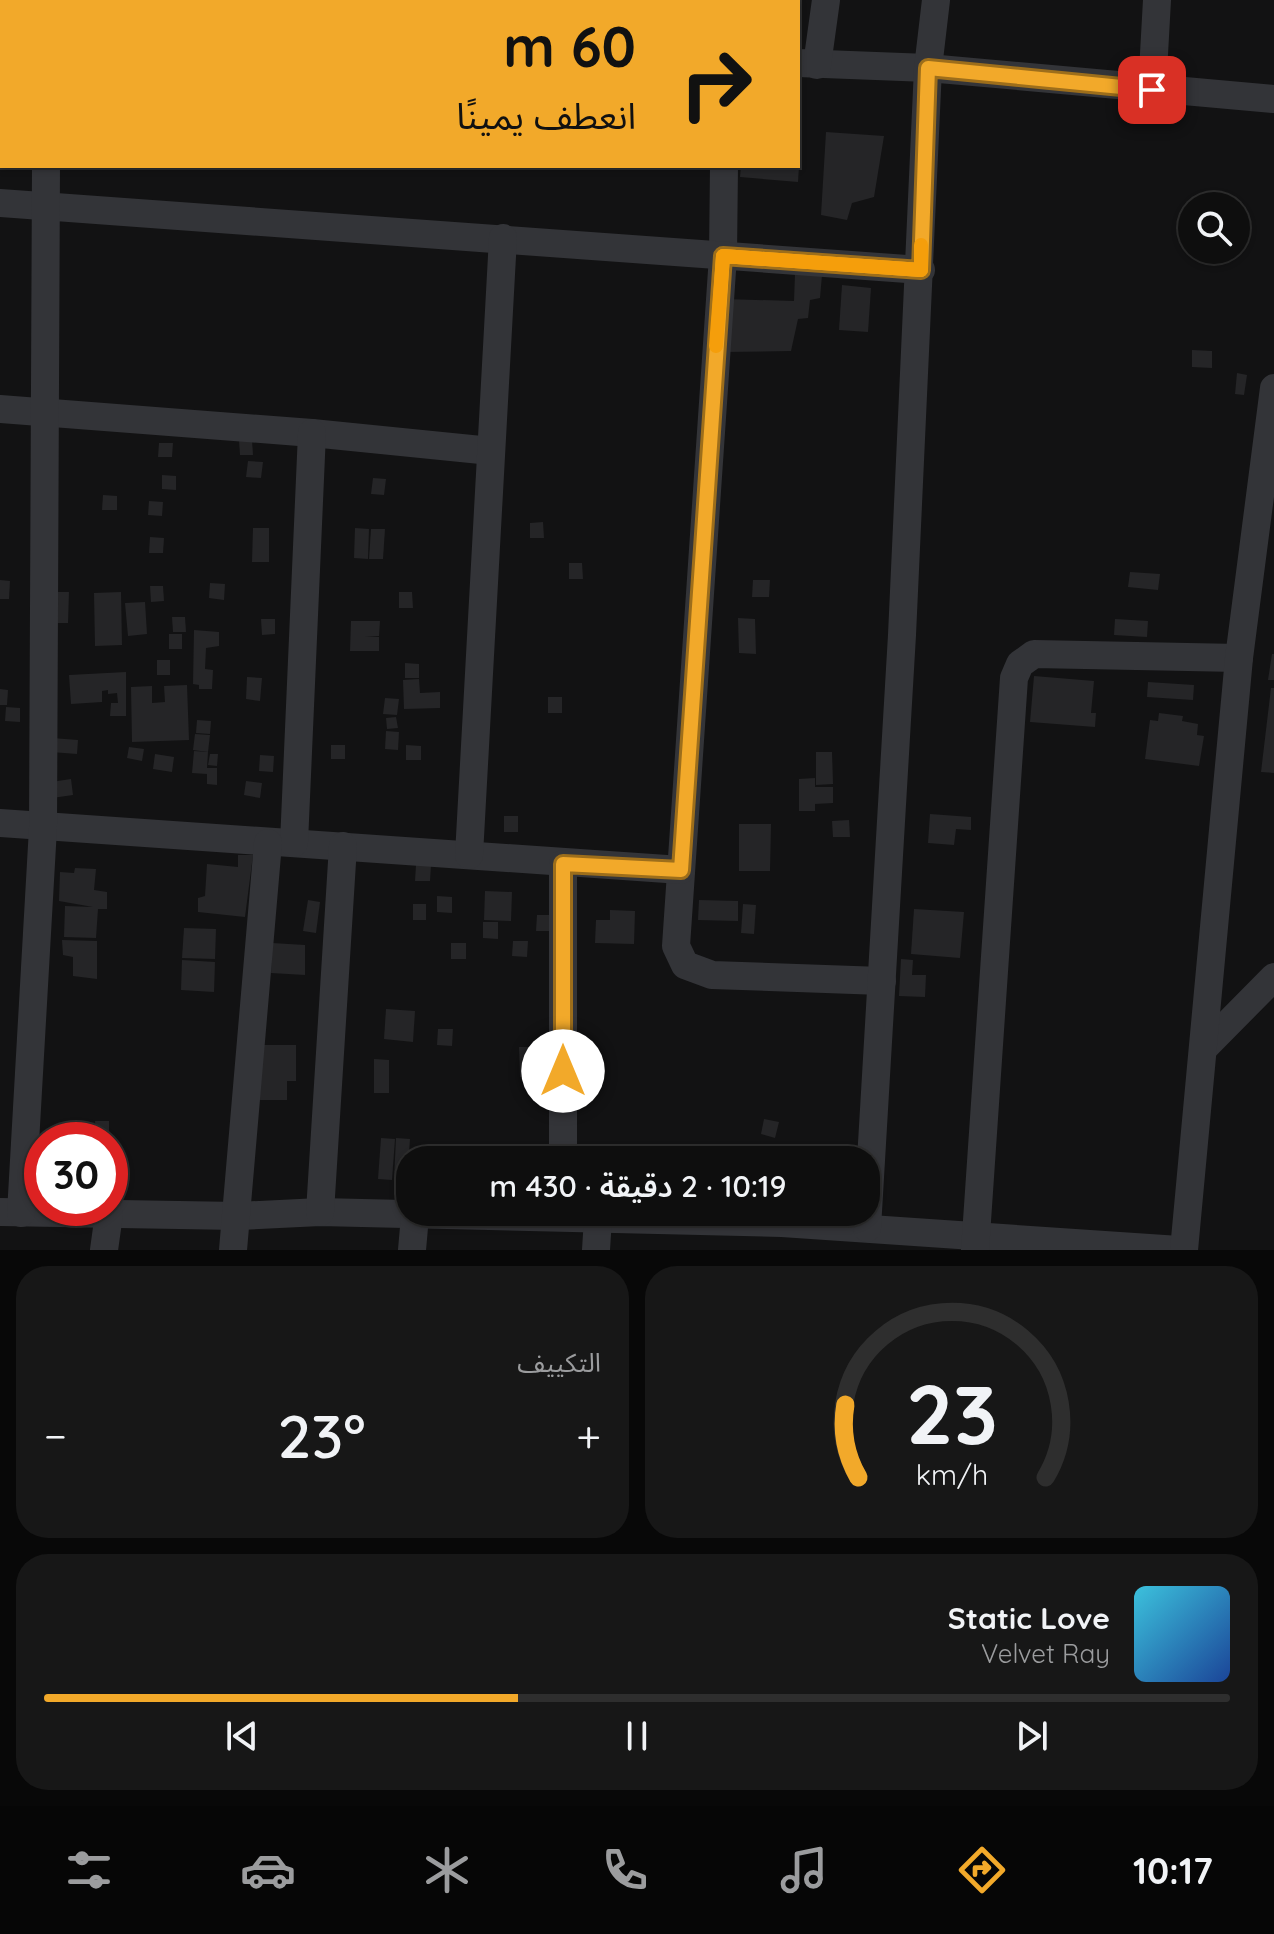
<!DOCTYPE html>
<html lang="ar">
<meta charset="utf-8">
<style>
body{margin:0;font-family:Quicksand,"Noto Sans Arabic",sans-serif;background:#171717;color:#f1f3f6;direction:rtl;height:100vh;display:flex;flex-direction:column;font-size:30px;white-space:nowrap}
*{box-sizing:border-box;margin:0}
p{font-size:26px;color:#9b9c9e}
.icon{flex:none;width:44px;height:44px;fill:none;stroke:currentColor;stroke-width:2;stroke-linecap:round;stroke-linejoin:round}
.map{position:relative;height:1250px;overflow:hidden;direction:ltr}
.drawer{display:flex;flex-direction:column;gap:16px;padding:16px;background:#080808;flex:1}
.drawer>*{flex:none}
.guide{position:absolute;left:0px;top:0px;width:800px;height:168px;box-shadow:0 2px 6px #0004,0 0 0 2px #2e2e2e;direction:rtl;background:#f2a92a;color:#111;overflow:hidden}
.fabs{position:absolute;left:1178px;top:192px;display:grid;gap:16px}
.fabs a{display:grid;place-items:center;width:72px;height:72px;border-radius:50%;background:#0e0e0e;box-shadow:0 2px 6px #0004,0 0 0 2px #2e2e2e;font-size:40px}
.speed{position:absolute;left:24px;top:1122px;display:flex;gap:16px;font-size:40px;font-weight:700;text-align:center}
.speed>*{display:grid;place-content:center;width:104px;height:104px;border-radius:50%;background:#0e0e0e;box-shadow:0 2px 6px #0004,0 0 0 2px #2e2e2e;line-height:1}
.speed .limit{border:12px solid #d22;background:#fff;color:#111}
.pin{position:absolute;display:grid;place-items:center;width:68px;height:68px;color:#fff;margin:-34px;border-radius:16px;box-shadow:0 4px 12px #0006}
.me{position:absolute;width:88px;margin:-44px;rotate:0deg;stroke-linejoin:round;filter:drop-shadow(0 0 6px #0008)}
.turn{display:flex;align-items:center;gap:28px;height:168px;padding:0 32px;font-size:36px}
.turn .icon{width:104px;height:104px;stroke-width:2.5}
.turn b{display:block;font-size:56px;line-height:68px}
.big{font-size:60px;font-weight:600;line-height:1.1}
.drawer .widget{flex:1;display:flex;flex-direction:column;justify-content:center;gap:12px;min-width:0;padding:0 28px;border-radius:32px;background:#171717}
.drawer .dial{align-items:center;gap:0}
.dial svg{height:208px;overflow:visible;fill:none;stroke:#2e2e2e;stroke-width:7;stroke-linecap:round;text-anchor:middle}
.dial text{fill:#f1f3f6;stroke:none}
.song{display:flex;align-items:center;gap:24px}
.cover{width:96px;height:96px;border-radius:12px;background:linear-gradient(135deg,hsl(190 70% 55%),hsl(220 70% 35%))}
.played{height:8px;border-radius:4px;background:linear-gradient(90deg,#f2a92a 40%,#2e2e2e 40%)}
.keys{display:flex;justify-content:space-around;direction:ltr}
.heat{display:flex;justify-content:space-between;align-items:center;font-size:44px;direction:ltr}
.drawer .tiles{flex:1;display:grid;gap:16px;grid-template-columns:1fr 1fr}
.widget:last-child{grid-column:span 2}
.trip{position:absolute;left:396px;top:1146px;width:484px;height:80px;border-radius:32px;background:#0e0e0e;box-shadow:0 2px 6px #0004,0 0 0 2px #2e2e2e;font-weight:600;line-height:80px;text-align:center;direction:rtl}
.tabs{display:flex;height:128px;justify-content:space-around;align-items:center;background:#060606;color:#9b9c9e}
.tabs .icon{width:56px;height:56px}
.tabs .active{color:#f2a92a}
.tabs b{font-size:36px;color:#f1f3f6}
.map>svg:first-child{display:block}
</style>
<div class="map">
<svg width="1274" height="1250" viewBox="0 0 1274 1250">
<rect width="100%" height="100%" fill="#121213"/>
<g fill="#252527">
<polygon points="826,132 884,136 874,197 852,203 847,220 821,215"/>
<polygon points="741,166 799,166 798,182 740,177"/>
<polygon points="795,274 822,275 820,298 810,300 808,318 798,319 791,351 723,352 724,299 794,301"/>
<polygon points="842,285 871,288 868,332 839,330"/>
<polygon points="1192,350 1212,351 1212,368 1192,367"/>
<polygon points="1237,373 1247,375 1244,395 1235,394"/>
<polygon points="239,440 252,440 253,455 240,455"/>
<polygon points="159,443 173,443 172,457 158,457"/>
<polygon points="248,461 263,462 261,478 246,477"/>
<polygon points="162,475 176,476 176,490 162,489"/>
<polygon points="373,478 386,479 384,495 371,494"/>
<polygon points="103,495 117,496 117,510 102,510"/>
<polygon points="149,501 163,502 162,516 148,515"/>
<polygon points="543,522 544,538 530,538 530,523"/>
<polygon points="253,528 269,528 269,562 252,562"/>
<polygon points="355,528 369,529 368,559 354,558"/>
<polygon points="371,529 385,529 383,559 369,559"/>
<polygon points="150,537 164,538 163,553 149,553"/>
<polygon points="569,563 582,563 583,579 569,579"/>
<polygon points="1130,572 1160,574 1158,590 1128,587"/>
<polygon points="0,580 10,581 9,599 0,599"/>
<polygon points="753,580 770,580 769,597 752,597"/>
<polygon points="210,583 225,584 224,600 209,598"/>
<polygon points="150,586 163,586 164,601 151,602"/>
<polygon points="52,592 69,592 68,623 51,623"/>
<polygon points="121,592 122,645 95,646 94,593"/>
<polygon points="399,592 412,592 413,608 399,608"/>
<polygon points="145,602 147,634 128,636 125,603"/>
<polygon points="172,617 185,617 186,632 173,632"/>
<polygon points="738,618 755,619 756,654 739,653"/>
<polygon points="261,619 275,619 275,634 262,635"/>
<polygon points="1115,619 1148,621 1147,637 1114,635"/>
<polygon points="351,621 380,621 379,636 365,636 379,637 379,651 350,651"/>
<polygon points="194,630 219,632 219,646 206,648 205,669 213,670 212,689 199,689 199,685 193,684"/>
<rect x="169" y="634" width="13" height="15"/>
<polygon points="1272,654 1274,654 1274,680 1268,680"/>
<rect x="157" y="660" width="13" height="15"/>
<polygon points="405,663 419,664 419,678 405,678"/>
<polygon points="126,672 126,716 110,716 111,703 118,703 117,693 108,694 108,690 102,691 102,702 71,704 69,675"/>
<polygon points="1034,676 1094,681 1091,713 1096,713 1095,727 1030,722"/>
<polygon points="247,677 262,678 260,701 246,699"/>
<polygon points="419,679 420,693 440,692 440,708 404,709 403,680"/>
<polygon points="1148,682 1194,685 1193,700 1147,697"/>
<polygon points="187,685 189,740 132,742 131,687 152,686 152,703 165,702 164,686"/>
<polygon points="1271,688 1274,688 1274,773 1261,772"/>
<polygon points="0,689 8,690 7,705 0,705"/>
<rect x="548" y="697" width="14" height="16"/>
<polygon points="385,698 399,699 397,715 383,714"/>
<polygon points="6,707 20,708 20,722 5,721"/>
<polygon points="1159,713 1183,716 1182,721 1198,724 1197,735 1204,736 1199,766 1145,759 1150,720 1158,721"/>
<polygon points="396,717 398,728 387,729 386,718"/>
<polygon points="197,720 211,721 210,734 196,733"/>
<polygon points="386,731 399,732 398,750 385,749"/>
<polygon points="195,734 210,735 208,752 193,750"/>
<polygon points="52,738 78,740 77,754 51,752"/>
<rect x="331" y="745" width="14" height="14"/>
<polygon points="406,745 421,746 421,760 406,760"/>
<polygon points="129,747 144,749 142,761 127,758"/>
<polygon points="194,751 208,752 207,768 217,768 217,785 207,784 207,774 192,773"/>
<polygon points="816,752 832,752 833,784 816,785"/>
<polygon points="155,754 174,757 172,772 153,769"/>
<polygon points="210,754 218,754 217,766 208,765"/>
<polygon points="260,755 274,756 273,772 259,771"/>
<polygon points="815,778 815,787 833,787 833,803 815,804 815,811 799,811 799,779"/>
<polygon points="71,779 73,795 52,798 51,782"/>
<polygon points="246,781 262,783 260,798 244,795"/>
<polygon points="930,814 971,817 971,830 956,829 954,845 928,843"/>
<rect x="504" y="816" width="14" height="16"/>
<polygon points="849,820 850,837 833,837 832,821"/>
<polygon points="739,824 771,824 770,871 739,871"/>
<polygon points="238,855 253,855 245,917 198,912 198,898 205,896 207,864 238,867"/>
<polygon points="416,865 431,865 430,881 415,881"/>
<polygon points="75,868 96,869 94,890 107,892 107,909 98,909 96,938 64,937 65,906 93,907 59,901 60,872 74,873"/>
<polygon points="485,891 512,892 511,921 484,920"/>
<polygon points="437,896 452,897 452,913 437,912"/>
<polygon points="308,900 320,902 316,933 303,931"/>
<polygon points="699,900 738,901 738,921 698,920"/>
<rect x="413" y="904" width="13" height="16"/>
<polygon points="743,904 756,905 754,934 741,933"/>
<polygon points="914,909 964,912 960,958 911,954"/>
<polygon points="610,910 635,911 634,944 595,943 596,920 610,920"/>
<polygon points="537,915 552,915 551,931 536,931"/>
<polygon points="483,922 498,922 498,939 483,938"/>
<polygon points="184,928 216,929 215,959 182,958"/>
<polygon points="62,940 97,941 97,979 73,976 73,957 63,955"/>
<polygon points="513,941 528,941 527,957 512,956"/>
<polygon points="272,943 305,945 305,975 271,973"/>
<rect x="451" y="943" width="15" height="16"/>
<polygon points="901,959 913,960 912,975 926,975 925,997 899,996"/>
<polygon points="182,960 215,962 214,992 181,990"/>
<polygon points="386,1009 415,1011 413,1042 384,1039"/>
<polygon points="438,1029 453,1029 452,1046 437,1045"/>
<polygon points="254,1045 296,1045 296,1081 287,1081 287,1100 254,1100"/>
<polygon points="519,1047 537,1047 537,1077 520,1077"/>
<polygon points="374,1059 389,1060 389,1093 374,1093"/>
<polygon points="764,1119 779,1122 775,1138 761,1134"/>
<polygon points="95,1121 109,1121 109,1136 96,1136"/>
<polygon points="68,1123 68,1138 55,1139 55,1124"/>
<polygon points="381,1138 395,1139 392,1180 378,1179"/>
<polygon points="396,1138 410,1139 407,1180 394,1179"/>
</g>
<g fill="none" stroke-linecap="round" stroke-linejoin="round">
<g stroke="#333438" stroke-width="28">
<polyline points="9,0 36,2"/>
<polyline points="184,2 184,0"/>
<polyline points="497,2 497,0"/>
<polyline points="587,2 587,0"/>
<polyline points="798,63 928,68 1274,99"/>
<polyline points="817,65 826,0"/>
<polyline points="1152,90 1157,0"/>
<polyline points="724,166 723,256 676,946 685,965 712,975 882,981"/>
<polyline points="0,203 921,270"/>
<polyline points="0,409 312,433 491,451"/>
<polyline points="0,823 681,870"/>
<polyline points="294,843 312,433"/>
<polyline points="469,855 503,238"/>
<polyline points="563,864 563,1160"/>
<polyline points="1203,1049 1274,977"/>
<polyline points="0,1212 238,1216 320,1212 782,1223 1179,1250"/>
<polyline points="320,1212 343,846"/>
<polyline points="21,1213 43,828 46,166"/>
<polyline points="867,1228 902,635 928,68 936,0"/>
<polyline points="104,1250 109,1214"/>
<polyline points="233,1250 268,843"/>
<polyline points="412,1250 415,1216"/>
<polyline points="596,1250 598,1218"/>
<polyline points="975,1250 1014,678 1020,664 1034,654 1239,658"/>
<polyline points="1184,1250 1239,658 1274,388"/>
</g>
</g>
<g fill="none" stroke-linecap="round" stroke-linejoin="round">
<g stroke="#9d6e1b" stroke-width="20">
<polyline id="route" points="563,1071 563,864 681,870 723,256 921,270 928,68 1152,90"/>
</g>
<use href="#route" stroke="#f2a92a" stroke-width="14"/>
<polyline stroke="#f59e0b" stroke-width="14" points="716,346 723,256 921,270 921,245"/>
</g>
</svg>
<div class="fabs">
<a><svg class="icon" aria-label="search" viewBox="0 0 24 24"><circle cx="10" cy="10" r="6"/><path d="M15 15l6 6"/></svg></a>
</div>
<div class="speed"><div class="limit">30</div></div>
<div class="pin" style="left:1152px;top:90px;background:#d93025"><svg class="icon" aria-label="arrive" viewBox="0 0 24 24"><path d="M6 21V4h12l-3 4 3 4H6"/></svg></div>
<svg class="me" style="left:563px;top:1071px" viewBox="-20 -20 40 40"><circle r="19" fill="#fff"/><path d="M0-13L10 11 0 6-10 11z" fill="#f2a92a"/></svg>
<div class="trip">10:19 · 2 دقيقة · 430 m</div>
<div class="guide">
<div class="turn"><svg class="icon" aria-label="right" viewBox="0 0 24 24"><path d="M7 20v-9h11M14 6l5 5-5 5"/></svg><div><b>60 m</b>انعطف يمينًا</div></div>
</div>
</div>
<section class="drawer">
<div class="tiles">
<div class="widget dial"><svg viewBox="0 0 100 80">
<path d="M14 69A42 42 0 1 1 86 69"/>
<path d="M14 69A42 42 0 0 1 9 41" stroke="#f2a92a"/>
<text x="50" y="56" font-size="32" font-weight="700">23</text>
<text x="50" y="72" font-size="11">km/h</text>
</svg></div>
<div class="widget"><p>التكييف</p>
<div class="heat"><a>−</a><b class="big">23°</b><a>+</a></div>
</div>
<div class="widget">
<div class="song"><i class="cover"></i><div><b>Static Love</b><p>Velvet Ray</p></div></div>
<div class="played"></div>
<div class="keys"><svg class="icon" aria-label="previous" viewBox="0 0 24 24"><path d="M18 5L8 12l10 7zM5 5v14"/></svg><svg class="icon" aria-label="pause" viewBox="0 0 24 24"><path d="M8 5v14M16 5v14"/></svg><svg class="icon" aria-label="next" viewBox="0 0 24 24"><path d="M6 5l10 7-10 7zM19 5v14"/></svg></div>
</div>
</div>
</section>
<nav class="tabs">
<b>10:17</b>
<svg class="icon active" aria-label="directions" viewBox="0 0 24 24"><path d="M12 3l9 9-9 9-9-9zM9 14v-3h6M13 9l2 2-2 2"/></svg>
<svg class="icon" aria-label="music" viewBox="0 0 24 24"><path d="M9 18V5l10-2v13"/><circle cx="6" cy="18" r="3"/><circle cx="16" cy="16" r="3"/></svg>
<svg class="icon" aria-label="phone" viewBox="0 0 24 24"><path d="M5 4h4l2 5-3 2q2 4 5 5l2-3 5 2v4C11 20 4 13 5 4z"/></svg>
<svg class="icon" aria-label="climate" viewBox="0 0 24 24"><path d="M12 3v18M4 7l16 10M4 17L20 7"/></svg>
<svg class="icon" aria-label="car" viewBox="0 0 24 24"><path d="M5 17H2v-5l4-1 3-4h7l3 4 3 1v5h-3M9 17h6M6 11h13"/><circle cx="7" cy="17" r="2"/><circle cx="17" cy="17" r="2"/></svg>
<svg class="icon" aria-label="filters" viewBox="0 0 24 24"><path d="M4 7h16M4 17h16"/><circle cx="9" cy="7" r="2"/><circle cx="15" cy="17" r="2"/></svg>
</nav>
